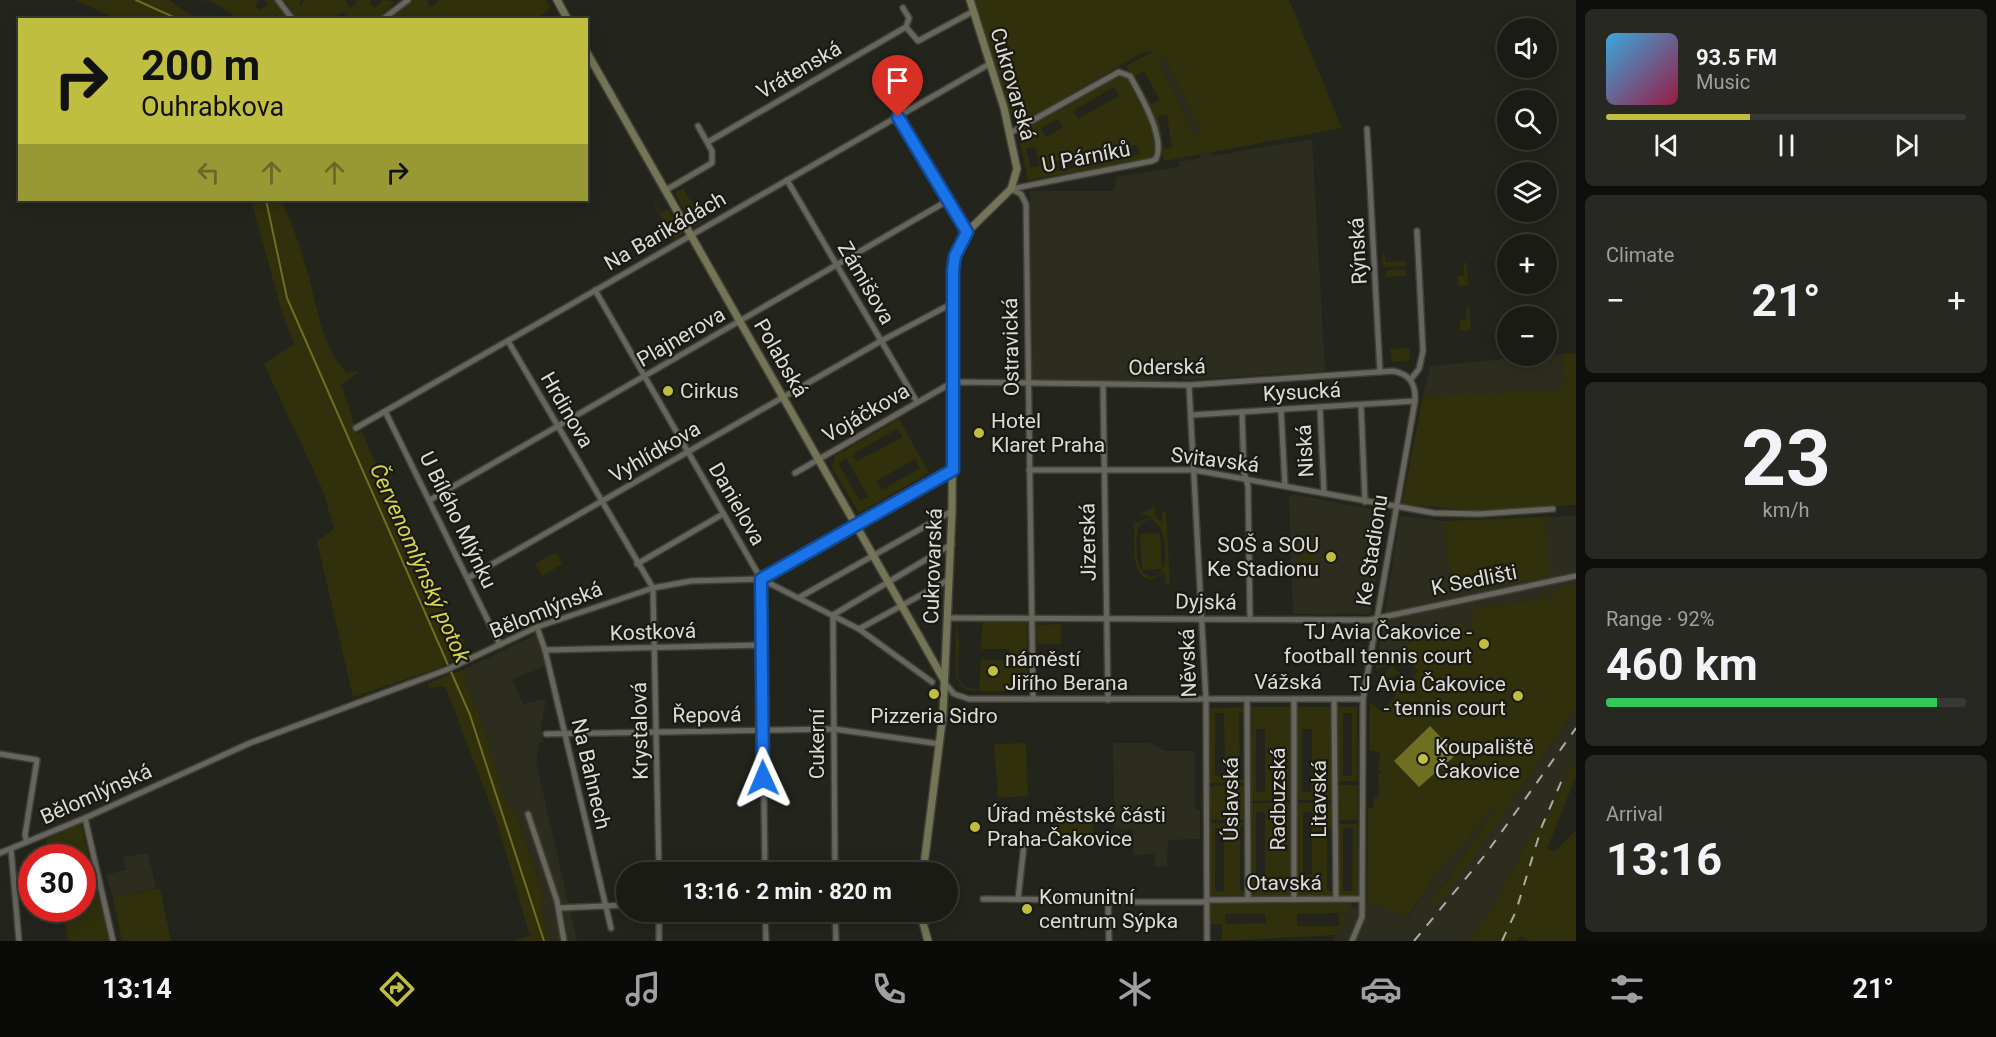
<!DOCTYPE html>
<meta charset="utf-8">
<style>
body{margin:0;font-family:Roboto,sans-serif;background:#272822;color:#f1f3f6;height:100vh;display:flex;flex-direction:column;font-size:22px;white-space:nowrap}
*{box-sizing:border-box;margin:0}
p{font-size:20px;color:#9fa1a0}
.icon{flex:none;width:33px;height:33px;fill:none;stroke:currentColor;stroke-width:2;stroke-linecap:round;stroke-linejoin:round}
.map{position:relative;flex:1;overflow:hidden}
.panel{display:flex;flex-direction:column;gap:9px;padding:9px;background:#0e0f0c;width:420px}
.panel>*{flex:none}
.banner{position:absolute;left:18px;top:18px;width:570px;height:183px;border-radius:0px;box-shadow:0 3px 15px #0003,0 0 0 2px #383934;background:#bfbe41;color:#111;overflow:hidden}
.controls{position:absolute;left:1497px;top:18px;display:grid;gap:12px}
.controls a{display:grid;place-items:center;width:60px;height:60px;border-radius:50%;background:#1a1b15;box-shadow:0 3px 15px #0003,0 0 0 2px #383934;font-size:30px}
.speed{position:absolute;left:18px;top:844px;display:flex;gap:12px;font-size:30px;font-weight:700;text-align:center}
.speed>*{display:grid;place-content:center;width:78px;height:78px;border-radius:50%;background:#1a1b15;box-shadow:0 3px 15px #0003,0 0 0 2px #383934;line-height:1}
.speed .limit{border:9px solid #d22;background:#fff;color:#111}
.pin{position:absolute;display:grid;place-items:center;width:51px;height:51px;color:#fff;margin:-62px -26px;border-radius:50% 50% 50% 0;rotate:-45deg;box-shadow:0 0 6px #0007}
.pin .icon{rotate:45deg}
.me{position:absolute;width:66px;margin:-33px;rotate:359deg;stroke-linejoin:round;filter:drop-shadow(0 0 4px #0008)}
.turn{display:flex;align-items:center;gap:21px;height:126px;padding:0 24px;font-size:27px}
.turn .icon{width:78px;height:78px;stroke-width:2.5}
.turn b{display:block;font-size:42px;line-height:51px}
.lanes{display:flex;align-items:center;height:57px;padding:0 24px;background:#0003;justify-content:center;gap:30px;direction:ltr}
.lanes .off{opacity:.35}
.big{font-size:45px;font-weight:700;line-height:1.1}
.panel .widget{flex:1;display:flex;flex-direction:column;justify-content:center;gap:9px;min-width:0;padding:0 21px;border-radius:9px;background:#272822}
.panel .dial{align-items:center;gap:0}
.dial b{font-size:78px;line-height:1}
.song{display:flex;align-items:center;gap:18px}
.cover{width:72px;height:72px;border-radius:9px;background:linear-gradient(135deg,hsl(200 70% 55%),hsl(340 70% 35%))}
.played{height:6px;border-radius:3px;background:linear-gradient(90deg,#bfbe41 40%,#383934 40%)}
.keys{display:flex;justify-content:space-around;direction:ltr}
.heat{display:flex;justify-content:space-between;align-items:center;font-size:33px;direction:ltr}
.charge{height:9px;border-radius:4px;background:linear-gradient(90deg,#34c759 92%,#383934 0)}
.trip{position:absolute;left:616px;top:862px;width:342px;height:60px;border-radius:30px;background:#1a1b15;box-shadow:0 3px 15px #0003,0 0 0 2px #383934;font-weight:700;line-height:60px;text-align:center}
.dock{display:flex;height:96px;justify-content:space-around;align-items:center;background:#0a0b08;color:#9fa1a0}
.dock .icon{width:42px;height:42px}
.dock .active{color:#bfbe41}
.dock b{font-size:27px;color:#f1f3f6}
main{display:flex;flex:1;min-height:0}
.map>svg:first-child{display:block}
</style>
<main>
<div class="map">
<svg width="1576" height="941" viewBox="0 0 1576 941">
<rect width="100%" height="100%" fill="#23241c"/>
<g fill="#2d2d1f">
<polygon points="1159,49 1213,156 1312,139 1325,371 1183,380 1183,360 1161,361 1161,381 1032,380 1030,191 1114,191 1116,177 1179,167 1179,162 1201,158 1187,126 1190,124 1152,50"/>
<polygon points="1562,354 1564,390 1423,396 1430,366"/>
<polygon points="1292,494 1375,510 1383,517 1385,525 1370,614 1293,614 1289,497"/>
<polygon points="1400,516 1444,521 1453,591 1548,578 1546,517 1576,516 1576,583 1556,589 1551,599 1540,593 1540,599 1474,608 1476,616 1469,629 1461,622 1420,632 1388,665 1376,670"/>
<polygon points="537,634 545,667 512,679 523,704 546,699 541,728 543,742 539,743 536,762 577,941 551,941 541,906 544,895 514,808 508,806 481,718 466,684 465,669"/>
<polygon points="1576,708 1576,758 1549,813 1529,838 1493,907 1468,941 1332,941 1346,921 1346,909 1353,909 1367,901 1408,917 1446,862 1463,846 1491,808 1496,809 1430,903 1540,761"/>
<polygon points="1113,743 1150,743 1164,751 1195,751 1195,809 1200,810 1200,839 1168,840 1167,867 1155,867 1154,854 1133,855 1133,829 1116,829 1115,868"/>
<polygon points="148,853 156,888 113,897 106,875 126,870 123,857"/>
</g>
<g fill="#30300c" fill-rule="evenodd">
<polygon points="75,0 169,0 197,19 116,19"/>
<polygon points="202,0 258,0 255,6 260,10 269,4 264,0 274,0 288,19 281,19 276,14 269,19 239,19 211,1"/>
<path d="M284 0H302L299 2 301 5 305 0H345L350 8 357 3 356 0H372L369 2 374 8 384 0 394 1C386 20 366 20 349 19L343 12 334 17 335 19 298 20Z"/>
<polygon points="414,0 430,0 427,2 431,7 440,0 546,0 551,8 536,19 407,20 405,17 389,19"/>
<path d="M975 0H1289L1342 128 1164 161 1151 110 1126 66 1156 50 1141 53 1026 121 1021 111 1011 115ZM1164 58 1200 130 1192 135 1187 126 1190 124 1158 62ZM1144 71 1160 100 1151 104 1135 76ZM1167 115 1172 147 1164 149 1158 116Z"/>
<path d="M1120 76 1129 78 1147 111 1158 151 1153 159 1028 180 1018 133ZM1114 87 1119 96 1078 119 1073 111ZM1058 119 1063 127 1046 137 1041 128ZM1137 145 1139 154 1096 162 1094 153ZM1035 147 1040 165 1031 168 1026 149ZM1075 158 1077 167 1058 171 1056 162Z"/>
<polygon points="683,188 703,222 694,227 675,193"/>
<path d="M251 200H281C292 222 300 246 307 270 317 303 321 348 347 373L360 371 341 385C348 401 351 418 358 434L362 432 435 598 466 644 449 645 452 661 439 668 353 697 317 541 334 529 323 491 264 364 294 344 282 312Z"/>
<polygon points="663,200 656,205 660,213 668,209 683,234 674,239 654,205"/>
<polygon points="1382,255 1385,255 1386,262 1405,261 1406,266 1383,267"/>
<polygon points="1464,263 1467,263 1468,285 1458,286 1457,276 1464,276"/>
<polygon points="1406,269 1406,276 1386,277 1386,270"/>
<polygon points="1466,307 1469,307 1471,330 1460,331 1460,320 1467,320"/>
<polygon points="1410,348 1409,361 1392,362 1390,349"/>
<polygon points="1576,353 1576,505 1481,511 1402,504 1423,396 1564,390 1562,354"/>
<path d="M899 419 929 473 859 513 832 467 835 456ZM897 429 903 437 857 461 853 456 858 451ZM846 458 868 496 860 501 838 463ZM915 459 920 468 882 490 877 481Z"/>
<path d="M1155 507V517L1162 522V512L1166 511 1170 584H1165L1164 573 1150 580C1129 574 1135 539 1134 521L1137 523 1152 517 1140 514ZM1150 519C1167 523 1169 562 1160 574 1134 588 1133 538 1140 524Z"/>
<polygon points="1546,517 1549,578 1453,592 1444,521"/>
<polygon points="1160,533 1162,569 1142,570 1140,534"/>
<polygon points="1303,543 1317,546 1311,577 1297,574"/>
<polygon points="556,552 563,564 542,576 535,564"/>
<polygon points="1576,583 1576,708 1459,878 1435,907 1430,904 1496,809 1491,808 1463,846 1446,862 1407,917 1367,901 1368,808 1373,808 1374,798 1379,796 1378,774 1381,772 1378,769 1380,752 1369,750 1370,702 1383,712 1396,695 1393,692 1402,679 1396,674 1386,686 1379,681 1391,666 1410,681 1418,670 1401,656 1392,665 1398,654 1420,632 1461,622 1469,629 1475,617 1471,614 1473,608 1540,599 1539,592 1551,599 1555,589"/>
<polygon points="956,620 959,644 957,677 965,687 975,689 975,691 965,689 956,679"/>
<polygon points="983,620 1027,621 1027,683 1020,691 979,691 981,660 1010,660 1009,649 980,649"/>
<polygon points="1061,624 1061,644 1037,644 1036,625"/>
<polygon points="465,669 466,684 481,718 508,806 514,808 544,895 541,906 551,941 511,941 530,936 498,825 445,686 429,688 428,683"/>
<path d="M1245 707V712L1239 713 1240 779 1245 780V783H1210V708ZM1215 713H1224L1225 776H1215Z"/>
<path d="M1250 707H1292V800L1250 801ZM1256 729H1265V792H1256Z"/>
<path d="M1296 707H1333V800H1297ZM1302 729H1312L1311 792H1302Z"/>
<path d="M1337 707H1357V781H1338ZM1343 713H1352V776L1343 775Z"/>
<polygon points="1026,743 1028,796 998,798 994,744"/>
<polygon points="1576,758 1576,776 1547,849 1555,851 1576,830 1576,941 1528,941 1521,936 1517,941 1468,941 1493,907 1529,838 1549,813"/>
<polygon points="1216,785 1245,786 1245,820 1210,820 1210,787"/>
<polygon points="1337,785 1357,785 1357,820 1338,820"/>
<path d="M1250 803H1292L1290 896H1250ZM1256 812H1265V875L1256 874Z"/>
<path d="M1297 803H1333V826L1327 830V889L1330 892 1333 890 1332 896H1297ZM1303 812H1312V875L1303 874Z"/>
<rect x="1052" y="810" width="41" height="23"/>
<path d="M1210 823H1245L1240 827V888L1241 892 1245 890V895L1210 896ZM1215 828H1224V891H1215Z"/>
<polygon points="81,824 109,941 69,941 62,910 82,909 82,858 50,858 46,839"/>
<path d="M1338 824H1357L1358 895 1338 896ZM1343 828H1353L1352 891H1343Z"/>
<polygon points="160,888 171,941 122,941 113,897"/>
<path d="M1350 903 1353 909 1346 910V921L1336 935 1222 941V924H1211L1210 904ZM1339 913V926H1297V914ZM1225 914H1265L1266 923 1225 924Z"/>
</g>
<polygon fill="#6f6f22" points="1430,726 1457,754 1419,787 1394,761"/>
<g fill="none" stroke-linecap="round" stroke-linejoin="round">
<g stroke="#6f6f22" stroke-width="2">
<polyline points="136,0 180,20"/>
<polyline points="266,200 287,298 470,715 544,941"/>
</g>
<g stroke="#3f3f38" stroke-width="8">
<g id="street">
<polyline points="278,0 293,20"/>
<polyline points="903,8 909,18 906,27 918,41 974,11"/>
<polyline points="382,20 408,0"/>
<polyline points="898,116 967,232"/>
<polyline points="1367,129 1380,372"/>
<path d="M1010 133 1119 72 1130 76C1140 94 1166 138 1156 159L1152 161 1011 189"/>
<polyline points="708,142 906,27"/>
<polyline points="787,180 917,402"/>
<polyline points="1011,189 1021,194 1026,204 1033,699"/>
<polyline points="666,190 712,163 712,151 698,126"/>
<polyline points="595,290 761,579"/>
<polyline points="508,341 653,588 659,873"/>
<polyline points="1411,379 1419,369 1423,351 1417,231"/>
<polyline points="1103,384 1108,700"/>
<polyline points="1189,385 1206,700 1207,941"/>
<polyline points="1361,405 1365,502"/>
<polyline points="1320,408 1324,493"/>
<polyline points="1281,410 1285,486"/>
<polyline points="385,411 500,645"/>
<polyline points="1242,412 1244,472 1248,486 1250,619"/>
<polyline points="1192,415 1415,401"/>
<polyline points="356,428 991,63"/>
<polyline points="1029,470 1194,470 1434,513 1480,514 1553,509"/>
<path d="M795 473 953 382 1189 385 1393 371C1410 374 1416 384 1415 401L1363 699 1362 917 1352 941"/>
<polyline points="430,500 947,201"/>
<polyline points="637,564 723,514"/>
<polyline points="468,578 881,341 953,303"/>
<polyline points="761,579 765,873"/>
<polyline points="761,579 953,469"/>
<polyline points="800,597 952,511"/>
<polyline points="833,615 835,873"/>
<polyline points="833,615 952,544"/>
<polyline points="948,618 1369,620 1576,576"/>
<polyline points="537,627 545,650 611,928"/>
<polyline points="859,629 950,579"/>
<polyline points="545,650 762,645"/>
<polyline points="945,683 954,694 969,699 1363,699"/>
<polyline points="1247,699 1248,899"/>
<polyline points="1294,699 1294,899"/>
<polyline points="1334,699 1336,899"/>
<polyline points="546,734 834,729 940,744"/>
<polyline points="0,754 37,760 25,835 27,842"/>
<polyline points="528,814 557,901 564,941"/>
<polyline points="85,818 113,941"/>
<polyline points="11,849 19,941"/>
<polyline points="0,853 85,818 250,743 446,670 537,627 653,588 691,581 761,579 859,629 932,682"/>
<polyline points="983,899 1108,900 1109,941"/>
<polyline points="1018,899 1024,845"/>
<polyline points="1206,900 1362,899"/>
<polyline points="1108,902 1206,902"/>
<polyline points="559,908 627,905"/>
<polyline points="659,912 659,941"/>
<polyline points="765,912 766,941"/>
<polyline points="835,912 836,941"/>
</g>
</g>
<g stroke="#3f3f38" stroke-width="10">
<g id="secondary">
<polyline points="557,0 568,20"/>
<polyline points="586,51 944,680"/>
<polyline points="923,873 943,714 952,511 954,263 967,232 1011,189 1017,169 1004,108 970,0"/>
<polyline points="920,912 928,941"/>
</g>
</g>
<use href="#street" stroke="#66665d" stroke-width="5"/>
<use href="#secondary" stroke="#747457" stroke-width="7"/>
<g stroke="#acaca6" stroke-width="2" stroke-dasharray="10 10" stroke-linecap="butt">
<polyline points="1414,941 1485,855 1576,728"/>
<polyline points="1502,941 1516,911 1542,826 1562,780"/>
</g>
</g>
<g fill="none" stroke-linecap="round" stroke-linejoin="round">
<g stroke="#114b97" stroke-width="15">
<polyline id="route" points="763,778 761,579 953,470 953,270 955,256 967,232 898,117"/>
</g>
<use href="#route" stroke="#1a73e8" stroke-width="10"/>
</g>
<g fill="#bfbe41" stroke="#1a1a13" stroke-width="2">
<circle cx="668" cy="391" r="6"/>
<circle cx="979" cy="433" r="6"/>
<circle cx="1331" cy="557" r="6"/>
<circle cx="1484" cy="644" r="6"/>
<circle cx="993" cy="671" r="6"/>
<circle cx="934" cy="694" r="6"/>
<circle cx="1518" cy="696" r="6"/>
<circle cx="1423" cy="759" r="6"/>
<circle cx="975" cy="827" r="6"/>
<circle cx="1027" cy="909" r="6"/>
</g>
<g text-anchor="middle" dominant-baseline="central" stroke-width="4.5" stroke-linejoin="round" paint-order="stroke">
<g font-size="21" fill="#dcdcd7" stroke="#1a1a13">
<text transform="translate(799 70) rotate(-30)">Vrátenská</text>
<text transform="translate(1013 84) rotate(74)">Cukrovarská</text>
<text transform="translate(1086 157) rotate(-11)">U Párníků</text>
<text transform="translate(665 231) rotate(-30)">Na Barikádách</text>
<text transform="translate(1358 251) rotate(-93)">Rýnská</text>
<text transform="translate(866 283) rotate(60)">Zámišova</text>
<text transform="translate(681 337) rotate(-30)">Plajnerova</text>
<text transform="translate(1011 347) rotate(-91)">Ostravická</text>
<text transform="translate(781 358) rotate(60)">Polabská</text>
<text transform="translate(1167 367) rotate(-1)">Oderská</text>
<text transform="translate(1302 392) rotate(-3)">Kysucká</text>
<text transform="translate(567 410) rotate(60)">Hrdinova</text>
<text transform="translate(866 413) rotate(-30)">Vojáčkova</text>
<text transform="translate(1305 451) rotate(-93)">Niská</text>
<text transform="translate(655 452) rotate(-30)">Vyhlídkova</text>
<text transform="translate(1215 460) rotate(7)">Svitavská</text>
<text transform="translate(737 504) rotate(60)">Danielova</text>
<text transform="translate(458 520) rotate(64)">U Bílého Mlýnku</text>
<text transform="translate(1088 542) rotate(-91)">Jizerská</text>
<text transform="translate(1372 550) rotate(-81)">Ke Stadionu</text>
<text transform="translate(933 566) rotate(-88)">Cukrovarská</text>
<text transform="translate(1474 580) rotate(-11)">K Sedlišti</text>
<text transform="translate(1206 602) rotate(1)">Dyjská</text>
<text transform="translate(546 610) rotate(-22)">Bělomlýnská</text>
<text transform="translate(653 632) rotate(-2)">Kostková</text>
<text transform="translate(1188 663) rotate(-92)">Něvská</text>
<text x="1288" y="682">Vážská</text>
<text transform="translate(707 715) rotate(-1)">Řepová</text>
<text transform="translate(640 731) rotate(-91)">Krystalová</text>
<text transform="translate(817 744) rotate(-90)">Cukerní</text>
<text transform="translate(591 774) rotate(77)">Na Bahnech</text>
<text transform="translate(96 794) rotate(-24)">Bělomlýnská</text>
<text transform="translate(1231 799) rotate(-90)">Úslavská</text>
<text transform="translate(1278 799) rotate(-90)">Radbuzská</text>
<text transform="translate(1319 799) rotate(-90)">Litavská</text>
<text x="1284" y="883">Otavská</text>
</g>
<g font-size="21" fill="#dcdcd7" stroke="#1a1a13" text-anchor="start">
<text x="680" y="391">Cirkus</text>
<text x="991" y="421">Hotel<tspan x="991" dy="24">Klaret Praha</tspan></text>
<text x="1319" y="545" text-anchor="end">SOŠ a SOU<tspan x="1319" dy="24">Ke Stadionu</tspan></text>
<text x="1472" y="632" text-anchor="end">TJ Avia Čakovice -<tspan x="1472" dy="24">football tennis court</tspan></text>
<text x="1005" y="659">náměstí<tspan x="1005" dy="24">Jiřího Berana</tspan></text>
<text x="1506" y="684" text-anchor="end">TJ Avia Čakovice<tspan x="1506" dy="24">- tennis court</tspan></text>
<text x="934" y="716" text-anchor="middle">Pizzeria Sidro</text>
<text x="1435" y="747">Koupaliště<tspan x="1435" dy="24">Čakovice</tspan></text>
<text x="987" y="815">Úřad městské části<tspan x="987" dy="24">Praha-Čakovice</tspan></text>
<text x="1039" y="897">Komunitní<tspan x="1039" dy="24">centrum Sýpka</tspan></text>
</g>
<g font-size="22" font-style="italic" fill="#d5d550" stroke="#1a1a13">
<text transform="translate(420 563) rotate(66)">Červenomlýnský potok</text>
</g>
</g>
</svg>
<div class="controls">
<a><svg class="icon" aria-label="sound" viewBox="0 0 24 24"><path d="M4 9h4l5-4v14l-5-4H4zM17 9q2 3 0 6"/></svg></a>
<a><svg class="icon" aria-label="search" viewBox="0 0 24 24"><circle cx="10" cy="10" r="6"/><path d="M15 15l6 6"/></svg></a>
<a><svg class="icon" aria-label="layers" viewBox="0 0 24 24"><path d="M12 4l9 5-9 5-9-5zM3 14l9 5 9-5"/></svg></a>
<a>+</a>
<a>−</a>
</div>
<div class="speed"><div class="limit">30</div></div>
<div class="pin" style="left:898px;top:117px;background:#d93025"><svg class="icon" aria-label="arrive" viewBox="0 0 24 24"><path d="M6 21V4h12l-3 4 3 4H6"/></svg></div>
<svg class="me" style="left:763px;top:778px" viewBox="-20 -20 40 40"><path d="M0-17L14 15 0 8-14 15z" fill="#1a73e8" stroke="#fff" stroke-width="4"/></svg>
<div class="trip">13:16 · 2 min · 820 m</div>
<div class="banner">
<div class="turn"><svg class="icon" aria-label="right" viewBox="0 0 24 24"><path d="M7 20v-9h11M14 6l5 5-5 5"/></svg><div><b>200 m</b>Ouhrabkova</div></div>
<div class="lanes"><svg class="icon off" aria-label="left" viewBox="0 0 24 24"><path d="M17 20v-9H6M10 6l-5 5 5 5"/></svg><svg class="icon off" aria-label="ahead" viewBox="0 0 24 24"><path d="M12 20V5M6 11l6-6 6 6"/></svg><svg class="icon off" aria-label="ahead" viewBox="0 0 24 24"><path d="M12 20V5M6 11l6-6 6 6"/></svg><svg class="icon" aria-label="right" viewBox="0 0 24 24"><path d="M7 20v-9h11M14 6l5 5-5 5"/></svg></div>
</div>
</div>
<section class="panel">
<div class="widget">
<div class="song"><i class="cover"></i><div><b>93.5 FM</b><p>Music</p></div></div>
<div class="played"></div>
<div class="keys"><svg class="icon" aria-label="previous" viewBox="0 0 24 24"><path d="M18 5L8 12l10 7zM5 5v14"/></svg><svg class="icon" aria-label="pause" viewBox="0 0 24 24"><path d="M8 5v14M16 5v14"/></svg><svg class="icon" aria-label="next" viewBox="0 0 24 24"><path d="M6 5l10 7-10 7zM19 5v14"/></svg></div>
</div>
<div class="widget"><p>Climate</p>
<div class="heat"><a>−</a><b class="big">21°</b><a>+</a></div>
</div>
<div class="widget dial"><b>23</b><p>km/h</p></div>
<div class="widget"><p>Range · 92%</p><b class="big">460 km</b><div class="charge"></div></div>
<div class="widget"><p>Arrival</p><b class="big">13:16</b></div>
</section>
</main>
<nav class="dock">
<b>13:14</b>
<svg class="icon active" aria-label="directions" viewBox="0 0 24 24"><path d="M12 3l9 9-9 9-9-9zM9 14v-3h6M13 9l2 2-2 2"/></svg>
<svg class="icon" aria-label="music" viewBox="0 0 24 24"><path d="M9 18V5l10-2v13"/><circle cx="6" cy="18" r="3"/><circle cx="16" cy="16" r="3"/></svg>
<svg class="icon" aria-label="phone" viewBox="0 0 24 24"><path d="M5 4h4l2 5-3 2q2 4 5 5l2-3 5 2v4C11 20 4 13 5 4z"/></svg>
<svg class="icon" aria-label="climate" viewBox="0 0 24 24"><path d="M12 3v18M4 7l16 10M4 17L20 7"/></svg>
<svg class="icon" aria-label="car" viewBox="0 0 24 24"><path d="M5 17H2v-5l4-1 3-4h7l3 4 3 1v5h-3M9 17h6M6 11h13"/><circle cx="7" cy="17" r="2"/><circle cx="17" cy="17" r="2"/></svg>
<svg class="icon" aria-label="filters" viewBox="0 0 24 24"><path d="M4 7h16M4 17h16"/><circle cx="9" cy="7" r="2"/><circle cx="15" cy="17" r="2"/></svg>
<b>21°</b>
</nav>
